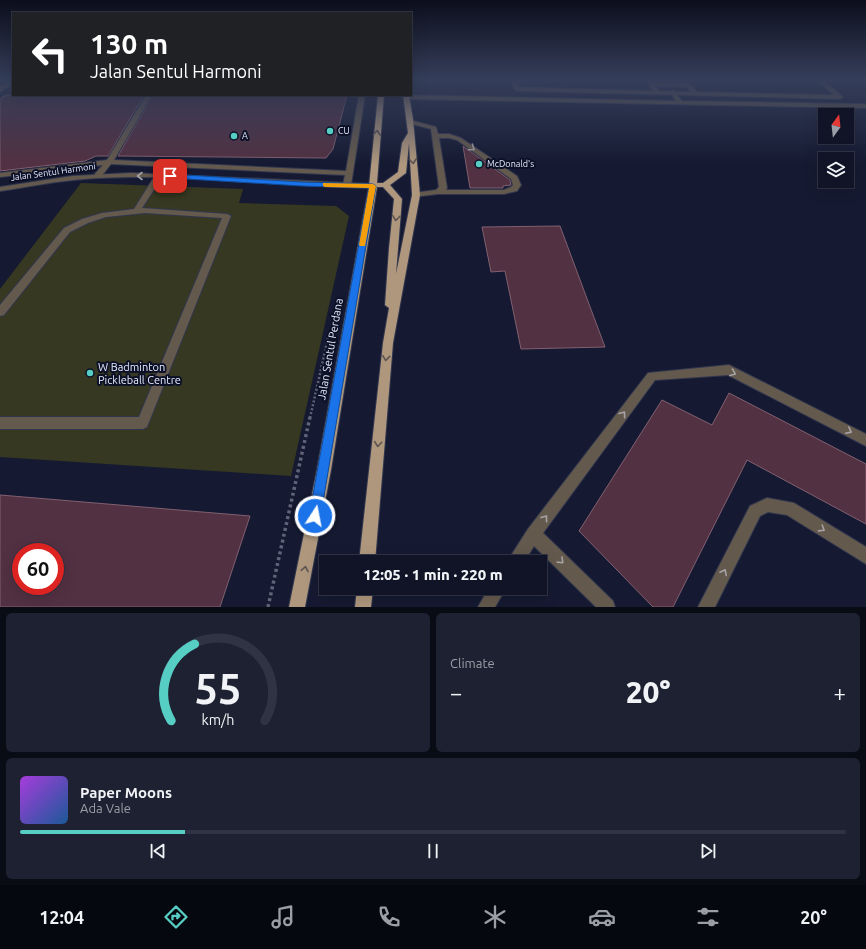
<!DOCTYPE html>
<meta charset="utf-8">
<style>
body{margin:0;font-family:Ubuntu,sans-serif;background:#1e2132;color:#f1f3f6;height:100vh;display:flex;flex-direction:column;font-size:15px;white-space:nowrap}
*{box-sizing:border-box;margin:0}
p{font-size:13px;color:#9c9ea7}
.icon{flex:none;width:22px;height:22px;fill:none;stroke:currentColor;stroke-width:2;stroke-linecap:round;stroke-linejoin:round}
.map{position:relative;height:607px;overflow:hidden}
.details{display:flex;flex-direction:column;gap:6px;padding:6px;background:#090b15;flex:1}
.details>*{flex:none}
.hud{position:absolute;left:12px;top:12px;width:400px;height:84px;border-radius:0px;box-shadow:0 4px 16px #0002,0 0 0 1px #303343;background:#202124;color:#fff;overflow:hidden}
.needle{width:26px;rotate:15deg}
.controls{position:absolute;left:818px;top:108px;display:grid;gap:8px}
.controls a{display:grid;place-items:center;width:36px;height:36px;border-radius:0px;background:#101426;box-shadow:0 4px 16px #0002,0 0 0 1px #303343;font-size:20px}
.speed{position:absolute;left:12px;top:543px;display:flex;gap:8px;font-size:20px;font-weight:700;text-align:center}
.speed>*{display:grid;place-content:center;width:52px;height:52px;border-radius:50%;background:#101426;box-shadow:0 4px 16px #0002,0 0 0 1px #303343;line-height:1}
.speed .limit{border:6px solid #d22;background:#fff;color:#111}
.pin{position:absolute;display:grid;place-items:center;width:34px;height:34px;color:#fff;margin:-17px;border-radius:8px;box-shadow:0 2px 6px #0006}
.me{position:absolute;width:44px;margin:-22px;rotate:11deg;stroke-linejoin:round;filter:drop-shadow(0 0 3px #0008)}
.turn{display:flex;align-items:center;gap:14px;height:84px;padding:0 12px;font-size:18px}
.turn .icon{width:52px;height:52px;stroke-width:2.5}
.turn b{display:block;font-size:28px;line-height:34px}
.big{font-size:30px;font-weight:800;line-height:1.1}
.details .widget{flex:1;display:flex;flex-direction:column;justify-content:center;gap:6px;min-width:0;padding:0 14px;border-radius:6px;background:#1e2132}
.details .dial{align-items:center;gap:0}
.dial svg{height:104px;overflow:visible;fill:none;stroke:#303343;stroke-width:7;stroke-linecap:round;text-anchor:middle}
.dial text{fill:#f1f3f6;stroke:none}
.song{display:flex;align-items:center;gap:12px}
.cover{width:48px;height:48px;border-radius:6px;background:linear-gradient(135deg,hsl(280 70% 55%),hsl(210 70% 35%))}
.played{height:4px;border-radius:2px;background:linear-gradient(90deg,#56cec3 20%,#303343 20%)}
.keys{display:flex;justify-content:space-around;direction:ltr}
.heat{display:flex;justify-content:space-between;align-items:center;font-size:22px;direction:ltr}
.details .tiles{flex:1;display:grid;gap:6px;grid-template-columns:1fr 1fr}
.widget:last-child{grid-column:span 2}
.trip{position:absolute;left:319px;top:555px;width:228px;height:40px;border-radius:0px;background:#101426;box-shadow:0 4px 16px #0002,0 0 0 1px #303343;font-weight:800;line-height:40px;text-align:center}
.dock{display:flex;height:64px;justify-content:space-around;align-items:center;background:#06080f;color:#9c9ea7}
.dock .icon{width:28px;height:28px}
.dock .selected{color:#56cec3}
.dock b{font-size:18px;color:#f1f3f6}
.map>svg:first-child{display:block}
</style>
<div class="map">
<svg width="866" height="607" viewBox="0 0 866 607">
<rect width="100%" height="100%" fill="#151a32"/>
<polygon fill="#363821" points="81,183 243,189 239,203 336,206 349,216 291,476 0,457 0,289"/>
<g fill="#523142" stroke="#816070" fill-rule="evenodd">
<polygon points="6,95 144,95 108,156 96,156 85,161 0,171 0,99"/>
<polygon points="153,95 347,95 333,149 326,158 118,156"/>
<polygon points="463,146 510,180 511,185 503,186 503,188 470,188"/>
<polygon points="560,226 605,347 521,349 505,271 491,272 482,227"/>
<polygon points="729,393 866,464 866,524 747,460 673,607 653,607 579,531 662,400 712,425"/>
<path d="M0 495 250 516 220 607H0ZM21 552H55V586H21Z"/>
</g>
<g fill="none" stroke-linecap="round" stroke-linejoin="round">
<g stroke="#32374f" stroke-width="2">
<g id="service">
<polygon points="11,80 13,80 13,84 0,92 0,87"/>
<path d="M512 80H518L519 87 653 91 648 84 651 82 689 83 697 92 834 95 817 80H823L843 97 840 99 517 91 514 89ZM655 86 687 87 691 92 659 91Z"/>
<polygon points="146,95 152,95 114,160 346,171 359,95 365,95 351,185 347,187 343,185 345,175 111,164 100,178 97,178 93,176 103,165 0,177 0,173 107,160"/>
<path d="M410 120 436 127 438 134H449L461 138 517 176 521 185 517 191 504 194H438L413 197V193L436 190 439 187 431 129 408 123V121ZM439 138H449L457 140 511 179 513 185 511 187 504 190H446L447 188Z"/>
<polygon points="156,174 159,174 163,176 142,208 227,214 231,216 147,427 143,429 0,429 0,417 139,417 222,218 145,213 106,217 88,223 70,232 4,315 0,316 0,305 64,228 82,219 102,213 134,209"/>
<polygon points="729,365 866,434 866,446 728,375 655,380 543,533 613,601 615,607 596,607 534,546 524,562 507,562 528,529 648,373"/>
<polygon points="767,498 794,503 866,547 866,564 787,515 768,512 760,516 715,607 698,607 750,506"/>
<polygon points="489,588 506,588 495,607 478,607"/>
</g>
</g>
<g stroke="#32374f" stroke-width="2">
<g id="minor">
<polygon points="673,90 682,101 866,104 866,108 406,99 403,97 406,95 676,101 670,92"/>
<path d="M131 173 373 184 377 186 373 188C277 186 180 172 84 179 56 181 28 187 0 191V187L72 176Z"/>
</g>
</g>
<g stroke="#32374f" stroke-width="2">
<g id="primary">
<path d="M378 95H384L377 183H383L398 172 402 143 408 133 403 95H409L413 119 420 195 393 343 375 562H359L383 343 389 308 385 305 389 248 394 199 383 187H377L331 470 305 607H289L317 470 369 186ZM409 143 412 195 396 274 402 199 390 185 406 173Z"/>
<polygon points="357,588 373,588 371,607 355,607"/>
</g>
</g>
<polyline stroke="#5f6479" stroke-width="2.5" stroke-dasharray="2 2" stroke-linecap="butt" points="310,418 328,338"/>
<polyline stroke="#5f6479" stroke-width="3.5" stroke-dasharray="3 3" stroke-linecap="butt" points="268,607 310,417"/>
<use href="#service" fill="#64594d" fill-rule="evenodd"/>
<use href="#minor" fill="#64594d" fill-rule="evenodd"/>
<use href="#primary" fill="#ae977d" fill-rule="evenodd"/>
</g>
<defs><path id="oneway-chevron" d="M-2-3.5L2.5 0L-2 3.5" fill="none" stroke-width="1.6" stroke-linecap="round" stroke-linejoin="round"/></defs>
<g stroke="#5d5452">
<use href="#oneway-chevron" transform="translate(377 133) rotate(-85)"/>
<use href="#oneway-chevron" transform="translate(413 161) rotate(85)"/>
<use href="#oneway-chevron" transform="translate(396 218) rotate(97)"/>
<use href="#oneway-chevron" transform="translate(386 358) rotate(96)"/>
<use href="#oneway-chevron" transform="translate(378 444) rotate(95)"/>
<use href="#oneway-chevron" transform="translate(305 569) rotate(-79)"/>
</g>
<g stroke="#a6a2a6">
<use href="#oneway-chevron" transform="translate(472 148) rotate(35)"/>
<use href="#oneway-chevron" transform="translate(140 176) rotate(180)"/>
<use href="#oneway-chevron" transform="translate(733 373) rotate(21)"/>
<use href="#oneway-chevron" transform="translate(623 414) rotate(-53)"/>
<use href="#oneway-chevron" transform="translate(849 431) rotate(27)"/>
<use href="#oneway-chevron" transform="translate(545 518) rotate(-53)"/>
<use href="#oneway-chevron" transform="translate(822 529) rotate(32)"/>
<use href="#oneway-chevron" transform="translate(561 561) rotate(44)"/>
<use href="#oneway-chevron" transform="translate(724 572) rotate(-63)"/>
</g>
<linearGradient id="sky" x2="0" y2="1"><stop stop-color="#0c0e1c"/><stop offset="0.48" stop-color="#353e5a"/><stop offset="1" stop-color="#353e5a" stop-opacity="0"/></linearGradient>
<rect width="866" height="165" fill="url(#sky)"/>
<polygon fill="#1a73e8" stroke="#114b97" points="168,174 302,182 373,184 376,186 320,520 315,522 311,520 309,516 369,188 302,186 170,178 168,177"/>
<polygon fill="#f59e0b" points="323,183 373,184 376,186 365,246 360,246 359,245 369,188 325,187 323,186"/>
<g fill="#56cec3" stroke="#0c1128" stroke-width="1.5">
<circle cx="330" cy="131" r="4"/>
<circle cx="234" cy="136" r="4"/>
<circle cx="479" cy="164" r="4"/>
<circle cx="90" cy="373" r="4"/>
</g>
<g text-anchor="middle" dominant-baseline="central" stroke-width="4" stroke-linejoin="round" paint-order="stroke">
<g font-size="9" fill="#e7ecfe" stroke="#0c1128" text-anchor="start">
<text x="338" y="131">CU</text>
<text x="242" y="136">A</text>
<text x="487" y="164">McDonald's</text>
</g>
<g font-size="9" fill="#e7ecfe" stroke="#0c1128">
<text transform="translate(53 172) rotate(-8)">Jalan Sentul Harmoni</text>
</g>
<g font-size="11" fill="#e7ecfe" stroke="#0c1128">
<text transform="translate(330 349) rotate(-80)">Jalan Sentul Perdana</text>
</g>
<g font-size="11" fill="#e7ecfe" stroke="#0c1128" text-anchor="start">
<text x="98" y="367">W Badminton<tspan x="98" dy="13">Pickleball Centre</tspan></text>
</g>
</g>
</svg>
<div class="controls">
<a><svg class="needle" viewBox="-14 -14 28 28"><path d="M0-13l5 13h-10z" fill="#e53935"/><path d="M0 13l5-13h-10z" fill="#9c9ea7"/></svg></a>
<a><svg class="icon" aria-label="layers" viewBox="0 0 24 24"><path d="M12 4l9 5-9 5-9-5zM3 14l9 5 9-5"/></svg></a>
</div>
<div class="speed"><div class="limit">60</div></div>
<div class="pin" style="left:170px;top:176px;background:#d93025"><svg class="icon" aria-label="arrive" viewBox="0 0 24 24"><path d="M6 21V4h12l-3 4 3 4H6"/></svg></div>
<svg class="me" style="left:315px;top:516px" viewBox="-20 -20 40 40"><circle r="17" fill="#1a73e8" stroke="#fff" stroke-width="3"/><path d="M0-11L8 9 0 5-8 9z" fill="#fff"/></svg>
<div class="trip">12:05 · 1 min · 220 m</div>
<div class="hud">
<div class="turn"><svg class="icon" aria-label="left" viewBox="0 0 24 24"><path d="M17 20v-9H6M10 6l-5 5 5 5"/></svg><div><b>130 m</b>Jalan Sentul Harmoni</div></div>
</div>
</div>
<section class="details">
<div class="tiles">
<div class="widget dial"><svg viewBox="0 0 100 80">
<path d="M14 69A42 42 0 1 1 86 69"/>
<path d="M14 69A42 42 0 0 1 32 10" stroke="#56cec3"/>
<text x="50" y="56" font-size="32" font-weight="700">55</text>
<text x="50" y="72" font-size="11">km/h</text>
</svg></div>
<div class="widget"><p>Climate</p>
<div class="heat"><a>−</a><b class="big">20°</b><a>+</a></div>
</div>
<div class="widget">
<div class="song"><i class="cover"></i><div><b>Paper Moons</b><p>Ada Vale</p></div></div>
<div class="played"></div>
<div class="keys"><svg class="icon" aria-label="previous" viewBox="0 0 24 24"><path d="M18 5L8 12l10 7zM5 5v14"/></svg><svg class="icon" aria-label="pause" viewBox="0 0 24 24"><path d="M8 5v14M16 5v14"/></svg><svg class="icon" aria-label="next" viewBox="0 0 24 24"><path d="M6 5l10 7-10 7zM19 5v14"/></svg></div>
</div>
</div>
</section>
<nav class="dock">
<b>12:04</b>
<svg class="icon selected" aria-label="directions" viewBox="0 0 24 24"><path d="M12 3l9 9-9 9-9-9zM9 14v-3h6M13 9l2 2-2 2"/></svg>
<svg class="icon" aria-label="music" viewBox="0 0 24 24"><path d="M9 18V5l10-2v13"/><circle cx="6" cy="18" r="3"/><circle cx="16" cy="16" r="3"/></svg>
<svg class="icon" aria-label="phone" viewBox="0 0 24 24"><path d="M5 4h4l2 5-3 2q2 4 5 5l2-3 5 2v4C11 20 4 13 5 4z"/></svg>
<svg class="icon" aria-label="climate" viewBox="0 0 24 24"><path d="M12 3v18M4 7l16 10M4 17L20 7"/></svg>
<svg class="icon" aria-label="car" viewBox="0 0 24 24"><path d="M5 17H2v-5l4-1 3-4h7l3 4 3 1v5h-3M9 17h6M6 11h13"/><circle cx="7" cy="17" r="2"/><circle cx="17" cy="17" r="2"/></svg>
<svg class="icon" aria-label="filters" viewBox="0 0 24 24"><path d="M4 7h16M4 17h16"/><circle cx="9" cy="7" r="2"/><circle cx="15" cy="17" r="2"/></svg>
<b>20°</b>
</nav>
